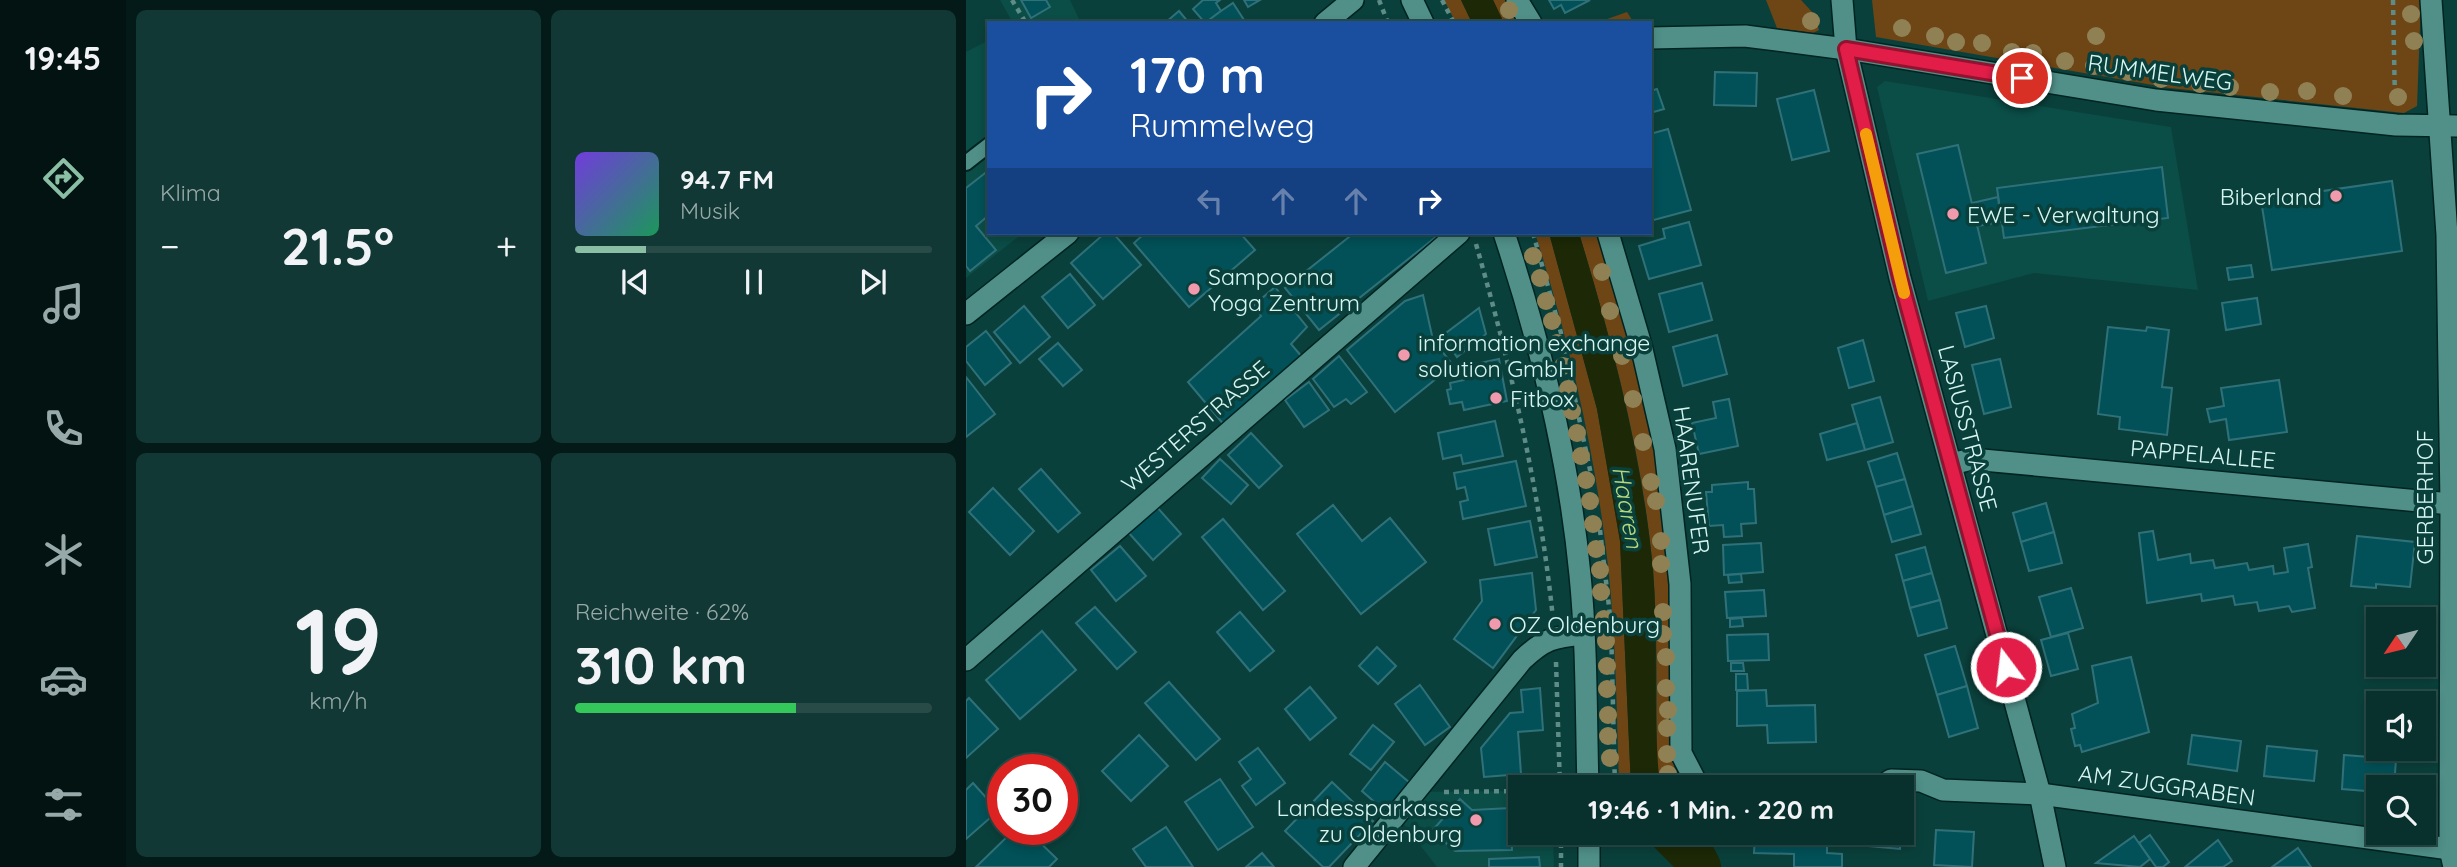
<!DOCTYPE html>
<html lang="de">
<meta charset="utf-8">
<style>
body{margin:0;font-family:Quicksand,sans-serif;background:#113834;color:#f1f3f6;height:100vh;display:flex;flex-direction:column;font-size:26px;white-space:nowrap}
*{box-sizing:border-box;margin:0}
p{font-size:23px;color:#98a9a9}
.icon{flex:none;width:38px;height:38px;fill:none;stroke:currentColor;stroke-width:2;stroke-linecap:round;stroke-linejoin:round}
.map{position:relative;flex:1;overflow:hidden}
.panel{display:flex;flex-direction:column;gap:10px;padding:10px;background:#041a18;width:840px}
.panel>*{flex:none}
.hud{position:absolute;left:21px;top:21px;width:665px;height:214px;border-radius:0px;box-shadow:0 4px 10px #0003,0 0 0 2px #294b48;background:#1a4fa0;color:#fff;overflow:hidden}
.needle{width:46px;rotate:235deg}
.fabs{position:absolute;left:1400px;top:607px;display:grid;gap:14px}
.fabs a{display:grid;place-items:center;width:70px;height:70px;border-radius:0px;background:#08302c;box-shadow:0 4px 10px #0003,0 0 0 2px #294b48;font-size:35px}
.speed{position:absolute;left:21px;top:754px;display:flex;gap:14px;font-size:35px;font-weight:700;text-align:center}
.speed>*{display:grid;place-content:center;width:91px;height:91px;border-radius:50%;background:#08302c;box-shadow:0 4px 10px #0003,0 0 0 2px #294b48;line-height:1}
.speed .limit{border:10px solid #d22;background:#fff;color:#111}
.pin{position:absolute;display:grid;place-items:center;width:60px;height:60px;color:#fff;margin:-30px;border:4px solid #fff;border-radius:50%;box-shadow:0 2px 7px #0007}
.me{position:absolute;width:77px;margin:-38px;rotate:345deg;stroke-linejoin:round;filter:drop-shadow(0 0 5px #0008)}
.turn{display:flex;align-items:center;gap:24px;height:147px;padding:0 28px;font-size:32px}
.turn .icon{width:91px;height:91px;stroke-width:2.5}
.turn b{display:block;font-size:49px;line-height:60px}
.lanes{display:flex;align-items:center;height:66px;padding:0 28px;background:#0003;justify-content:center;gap:35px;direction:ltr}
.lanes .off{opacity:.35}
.big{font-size:52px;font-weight:700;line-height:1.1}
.panel .card{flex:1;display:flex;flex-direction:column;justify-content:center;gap:10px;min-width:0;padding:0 24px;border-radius:10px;background:#113834}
.panel .dial{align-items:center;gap:0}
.dial b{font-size:91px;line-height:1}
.song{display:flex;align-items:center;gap:21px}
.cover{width:84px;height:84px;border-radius:10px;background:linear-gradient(135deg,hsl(260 70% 55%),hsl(150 70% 35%))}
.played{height:7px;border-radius:4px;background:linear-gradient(90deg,#8abfa5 20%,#294b48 20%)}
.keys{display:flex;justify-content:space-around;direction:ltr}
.heat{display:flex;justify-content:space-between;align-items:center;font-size:38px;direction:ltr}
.charge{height:10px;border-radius:5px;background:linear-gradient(90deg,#34c759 62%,#294b48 0)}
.panel .tiles{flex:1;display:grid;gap:10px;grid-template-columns:repeat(2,1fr)}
.trip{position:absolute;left:542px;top:775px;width:406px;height:70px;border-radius:0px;background:#08302c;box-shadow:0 4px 10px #0003,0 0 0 2px #294b48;font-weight:700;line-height:70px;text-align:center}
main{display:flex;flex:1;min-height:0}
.dock{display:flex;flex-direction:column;width:126px;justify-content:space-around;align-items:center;background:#031312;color:#98a9a9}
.dock .icon{width:49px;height:49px}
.dock .current{color:#8abfa5}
.dock b{font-size:32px;color:#f1f3f6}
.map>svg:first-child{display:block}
</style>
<main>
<nav class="dock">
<b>19:45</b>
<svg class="icon current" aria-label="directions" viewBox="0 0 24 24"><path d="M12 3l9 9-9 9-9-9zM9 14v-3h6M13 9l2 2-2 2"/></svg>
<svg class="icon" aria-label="music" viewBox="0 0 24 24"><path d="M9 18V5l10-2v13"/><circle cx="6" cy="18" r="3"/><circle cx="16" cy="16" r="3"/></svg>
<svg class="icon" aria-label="phone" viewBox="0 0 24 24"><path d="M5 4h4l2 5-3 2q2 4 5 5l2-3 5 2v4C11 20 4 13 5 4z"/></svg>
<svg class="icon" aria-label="climate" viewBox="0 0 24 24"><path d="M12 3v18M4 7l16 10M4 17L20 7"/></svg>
<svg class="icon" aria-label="car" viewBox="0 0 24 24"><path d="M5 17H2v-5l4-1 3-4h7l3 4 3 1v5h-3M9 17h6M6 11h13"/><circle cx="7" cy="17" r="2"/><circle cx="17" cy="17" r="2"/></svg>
<svg class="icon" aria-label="filters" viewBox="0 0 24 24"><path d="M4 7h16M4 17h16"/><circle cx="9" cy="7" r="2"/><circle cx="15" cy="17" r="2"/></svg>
</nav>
<section class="panel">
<div class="tiles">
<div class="card"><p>Klima</p>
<div class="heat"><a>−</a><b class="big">21.5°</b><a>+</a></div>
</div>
<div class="card">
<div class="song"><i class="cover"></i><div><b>94.7 FM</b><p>Musik</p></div></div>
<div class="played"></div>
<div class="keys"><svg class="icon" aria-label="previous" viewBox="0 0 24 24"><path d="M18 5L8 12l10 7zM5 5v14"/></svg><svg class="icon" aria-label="pause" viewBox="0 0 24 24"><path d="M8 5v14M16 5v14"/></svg><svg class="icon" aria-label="next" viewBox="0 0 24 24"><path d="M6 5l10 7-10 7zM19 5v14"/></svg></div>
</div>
<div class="card dial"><b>19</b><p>km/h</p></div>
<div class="card"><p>Reichweite · 62%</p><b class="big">310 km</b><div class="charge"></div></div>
</div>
</section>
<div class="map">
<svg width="1491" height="867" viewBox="0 0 1491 867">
<rect width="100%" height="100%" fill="#0a403b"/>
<g fill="#0b4d47">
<polygon points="34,0 104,0 115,23 47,23"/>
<polygon points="23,40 23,233 57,233 0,278 0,52"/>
<polygon points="919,81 1205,127 1232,290 1068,273 962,301 911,87"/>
<polygon points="555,791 555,833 587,833 588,867 471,867 430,814 449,792"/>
</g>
<g fill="#6e4515">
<polygon points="478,0 495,0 506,23 490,23"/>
<polygon points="527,0 544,0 557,23 538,23"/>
<polygon points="800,0 835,0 848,14 853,30 847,33 811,28"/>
<polygon points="906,0 1455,0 1451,106 1438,113 1204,88 910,37"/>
<polygon points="661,12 668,23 630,23"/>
<path d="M569 233H583L631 409 654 541 665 787H653C651 717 650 646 643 575 631 460 604 343 569 233Z"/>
<path d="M613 233H634L689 442 708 619V787H694L691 762C690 698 692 633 687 570 677 456 646 342 613 233Z"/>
</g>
<g fill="#1c2806">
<polygon points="495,0 527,0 538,23 506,23"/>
<path d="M583 233H613C646 342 676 455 687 570 693 642 686 715 694 787H665L654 541 631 409Z"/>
</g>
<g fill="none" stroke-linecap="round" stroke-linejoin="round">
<polyline stroke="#1c2806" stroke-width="44" points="705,833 726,854 733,867"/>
</g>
<g fill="#025158" stroke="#307179" stroke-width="2">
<polygon points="55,0 80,0 84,7 65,18"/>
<polygon points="237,0 254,0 250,3 255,11 239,23 227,9"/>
<polygon points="278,0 294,0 282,7"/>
<polygon points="583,0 624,0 599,13 595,5 588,9"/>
<polygon points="267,3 280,23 239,23 255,11"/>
<polygon points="213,11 223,23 199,23"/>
<polygon points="749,72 791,73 790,106 748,105"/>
<polygon points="691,89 698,109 684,113 684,91"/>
<polygon points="848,90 863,151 826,160 811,99"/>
<polygon points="702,129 725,210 684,221 684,134"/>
<polygon points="992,145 1020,263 980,273 951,154"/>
<polygon points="1196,167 1202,218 1038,238 1031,188"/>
<polygon points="23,170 23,215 10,226 30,250 4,271 0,266 0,188"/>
<polygon points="1426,181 1436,251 1306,270 1295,200"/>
<polygon points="1032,197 1035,222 1011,226 1006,203"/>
<polygon points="723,222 735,265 683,279 673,246 699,238 697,229"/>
<polygon points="139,233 147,233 175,265 137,299 105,263"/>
<polygon points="179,233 274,233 289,250 223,307 168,243"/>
<polygon points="388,233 475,233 353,330 319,288"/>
<polygon points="1285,265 1287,277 1263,280 1261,268"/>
<polygon points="104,274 129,305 102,328 76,297"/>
<polygon points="736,283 746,320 703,332 693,294"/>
<polygon points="309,287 341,327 325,344 336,357 259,426 222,382 295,316 288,305"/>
<polygon points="457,295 467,340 487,365 429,412 381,350 439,301"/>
<polygon points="1291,298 1295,324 1260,330 1256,303"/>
<polygon points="58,306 84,337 54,363 28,332"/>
<polygon points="1020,306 1028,338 999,347 990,313"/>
<polygon points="513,308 520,334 491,357 476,336"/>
<polygon points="1142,327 1180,331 1181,327 1203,330 1196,387 1206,388 1201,435 1153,429 1154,417 1132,414"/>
<polygon points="20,331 45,363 19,385 0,361 0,347"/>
<polygon points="751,335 761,374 717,386 707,347"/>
<polygon points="897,340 908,381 883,388 872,348"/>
<polygon points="92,343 116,370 97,386 73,359"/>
<polygon points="373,356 401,392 385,404 380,399 368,407 347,379"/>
<polygon points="533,359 541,401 498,410 496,402 484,404 481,390 485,389 484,383 498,380 495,367"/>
<polygon points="1034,359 1045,407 1018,414 1006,365"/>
<polygon points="0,377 29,414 0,437"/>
<polygon points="1313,380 1321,432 1263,440 1260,419 1244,422 1241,409 1258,406 1255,388"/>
<polygon points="343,382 363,410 338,427 319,400"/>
<polygon points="914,397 927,442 899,450 886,405"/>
<polygon points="763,399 772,446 733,454 726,423 750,418 747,402"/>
<polygon points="529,421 537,456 497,464 495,455 477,459 472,433"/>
<polygon points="891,423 899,450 861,460 854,434"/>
<polygon points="285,433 316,466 293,488 262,455"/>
<polygon points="931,453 939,479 910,487 902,462"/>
<polygon points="254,459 282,485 265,504 236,478"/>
<polygon points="550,461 560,506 497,519 494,502 502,500 499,487 491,489 488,473"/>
<polygon points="75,469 114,513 92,532 53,489"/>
<polygon points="939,479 947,506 918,515 910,487"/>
<polygon points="782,482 782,489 788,489 790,523 775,524 776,536 758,537 757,525 743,526 740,492 746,492 746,485"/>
<polygon points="27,488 68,531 44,555 3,512"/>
<polygon points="1080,503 1088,532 1055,542 1047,513"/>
<polygon points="367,505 396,541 424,518 460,562 395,614 331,534"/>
<polygon points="190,506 215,534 187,560 162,532"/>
<polygon points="947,506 955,534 926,542 918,515"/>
<polygon points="257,519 319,591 297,610 236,537"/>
<polygon points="564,521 571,557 529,565 522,529"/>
<polygon points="1187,531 1192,560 1224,554 1225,563 1247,560 1249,568 1281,563 1283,570 1307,566 1308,574 1322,572 1318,548 1342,544 1346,567 1342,568 1349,608 1326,612 1323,606 1293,611 1291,602 1269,605 1267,596 1236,601 1235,594 1181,603 1173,533"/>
<polygon points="1088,532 1096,563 1063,571 1055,542"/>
<polygon points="1391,536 1449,542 1444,587 1410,584 1410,588 1385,586"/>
<polygon points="795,543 797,572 758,575 757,545"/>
<polygon points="154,546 180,576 150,601 125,570"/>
<polygon points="959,547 966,573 937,581 930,555"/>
<polygon points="566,573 570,610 527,668 488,639 516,601 514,580"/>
<polygon points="966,573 974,600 944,608 937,581"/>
<polygon points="775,574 776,582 763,583 762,575"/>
<polygon points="1105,588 1117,628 1085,637 1073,597"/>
<polygon points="798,590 800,616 761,618 759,592"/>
<polygon points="974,600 981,628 952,636 944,608"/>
<polygon points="129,607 170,652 151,669 110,623"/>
<polygon points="274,612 308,651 284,671 251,632"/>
<polygon points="776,618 777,626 764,627 764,619"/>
<polygon points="76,631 110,670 54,719 20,680"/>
<polygon points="1102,633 1112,669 1085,676 1075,640"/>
<polygon points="802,634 803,660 762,661 761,635"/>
<polygon points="989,646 1001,686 971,695 959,655"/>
<polygon points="411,647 430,666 412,684 393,666"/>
<polygon points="1165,657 1183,732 1116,752 1114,745 1109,746 1105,729 1109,728 1106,714 1132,703 1126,666"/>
<polygon points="765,663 777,663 778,671 765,671"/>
<polygon points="770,674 781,674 782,690 770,690"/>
<polygon points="203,682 254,739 230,760 179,703"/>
<polygon points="454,685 484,727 459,745 429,704"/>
<polygon points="1001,686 1012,728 983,737 971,695"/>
<polygon points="344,687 370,718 344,740 319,709"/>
<polygon points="574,688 577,730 552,732 555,774 518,777 515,748 544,713 557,712 555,690"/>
<polygon points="800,690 801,706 849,705 850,742 802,743 801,725 771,726 771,691"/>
<polygon points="3,698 32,729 0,758 0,701"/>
<polygon points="407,725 428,742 405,770 384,754"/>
<polygon points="173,735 202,766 165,801 136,771"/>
<polygon points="1226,735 1275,741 1271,771 1222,764"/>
<polygon points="1301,746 1351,751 1348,781 1298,776"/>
<polygon points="292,748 319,783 290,805 276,786 285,779 273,762"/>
<polygon points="1378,755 1430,759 1428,788 1412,788 1412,792 1376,789"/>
<polygon points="419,762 444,783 420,812 396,791"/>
<polygon points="254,779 287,827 252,850 219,802"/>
<polygon points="366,782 407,821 363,867 357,867 319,831"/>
<polygon points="7,783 32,811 0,839 0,790"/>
<polygon points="494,799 506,810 544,808 546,850 489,851 466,831"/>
<polygon points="200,827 227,867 180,867 167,849"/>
<polygon points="48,830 61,830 91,859 83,867 10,867"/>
<polygon points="970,830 1008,832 1006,867 968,865"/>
<polygon points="789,833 861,833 861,853 876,854 876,867 828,867 828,854 788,853"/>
<polygon points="904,833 935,833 934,849 903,846"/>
<polygon points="1184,835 1203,862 1197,867 1190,867 1173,843"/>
<polygon points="1168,836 1184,859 1174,867 1130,863"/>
<polygon points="1252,840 1266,861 1257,867 1219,867"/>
<polygon points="1332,848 1345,867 1306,867"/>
<polygon points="296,853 308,867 280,867"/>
<polygon points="573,857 574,867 523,867 523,859"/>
</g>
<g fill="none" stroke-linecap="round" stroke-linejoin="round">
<g stroke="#012421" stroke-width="18">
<polyline id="lane" points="0,163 23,145"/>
</g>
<g stroke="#012421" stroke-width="24">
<g id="street">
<polyline points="551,0 565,23"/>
<polyline points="876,0 880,49 934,278 1074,794 1089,867"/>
<polyline points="1465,0 1481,235 1485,504 1484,849 1488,867"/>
<polyline points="359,23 387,0"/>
<polyline points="684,38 779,36 880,49 1190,100 1430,125 1491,126"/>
<polyline points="642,233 675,345 699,449 714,584 715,753 729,780"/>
<polyline points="0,314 102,233"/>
<polyline points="985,464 1006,459 1485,504"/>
<polyline points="0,660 493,233"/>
<polyline points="913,788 925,780 955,781 977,790 1074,794 1484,849"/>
<path d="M388 867 556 660C578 639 587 637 617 634"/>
</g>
</g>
<g stroke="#012421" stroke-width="24">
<g id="secondary">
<polyline points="446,0 457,23"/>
<path d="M538 233C574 342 603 460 614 575 621 645 620 717 622 788"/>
<polyline points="623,833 623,867"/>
</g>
</g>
<g stroke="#5f8c87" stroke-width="4.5" stroke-dasharray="5 5" stroke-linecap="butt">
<polyline points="46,0 60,23"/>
<polyline points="413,0 422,23"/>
<polyline points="476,0 488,23"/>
<polyline points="1427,0 1429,103"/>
<polyline points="567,233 595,333 627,484"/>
<path d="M510 244C545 367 574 491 587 619"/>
<polyline points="634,530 645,624 649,788"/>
<polyline points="590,662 594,788"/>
<polyline points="478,792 555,791"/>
<polyline points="595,833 595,867"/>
</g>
<use href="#lane" stroke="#509089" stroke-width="14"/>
<use href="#street" stroke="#509089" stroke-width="21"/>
<use href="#secondary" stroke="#509089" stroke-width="21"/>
</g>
<g fill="#908155">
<circle cx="543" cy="10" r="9"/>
<circle cx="1445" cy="14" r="9"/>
<circle cx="845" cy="21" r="9"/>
<circle cx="936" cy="28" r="9"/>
<circle cx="969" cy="36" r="9"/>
<circle cx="1130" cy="36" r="9"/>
<circle cx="1448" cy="41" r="9"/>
<circle cx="990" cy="42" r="9"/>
<circle cx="1016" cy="43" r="9"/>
<circle cx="1046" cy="52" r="9"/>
<circle cx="1067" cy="53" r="9"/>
<circle cx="1099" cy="61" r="9"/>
<circle cx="1128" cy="66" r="9"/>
<circle cx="1162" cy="72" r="9"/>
<circle cx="1195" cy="79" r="9"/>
<circle cx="1234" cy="84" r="9"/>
<circle cx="1264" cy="87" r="9"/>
<circle cx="1341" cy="91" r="9"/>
<circle cx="1304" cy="92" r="9"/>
<circle cx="1377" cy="96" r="9"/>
<circle cx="1432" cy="97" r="9"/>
<circle cx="567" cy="256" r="9"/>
<circle cx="636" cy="272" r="9"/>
<circle cx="574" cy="278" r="9"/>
<circle cx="580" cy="301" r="9"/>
<circle cx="644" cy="311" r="9"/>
<circle cx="586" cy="321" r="9"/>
<circle cx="591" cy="343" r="9"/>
<circle cx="656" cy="356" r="9"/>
<circle cx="597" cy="366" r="9"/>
<circle cx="602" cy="389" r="9"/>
<circle cx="667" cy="399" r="9"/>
<circle cx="606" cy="411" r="9"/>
<circle cx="611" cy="433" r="9"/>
<circle cx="677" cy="442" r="9"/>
<circle cx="615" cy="456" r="9"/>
<circle cx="620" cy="480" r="9"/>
<circle cx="685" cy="482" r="9"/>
<circle cx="624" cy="501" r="9"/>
<circle cx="690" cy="501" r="9"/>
<circle cx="627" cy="524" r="9"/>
<circle cx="695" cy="541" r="9"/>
<circle cx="630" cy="549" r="9"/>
<circle cx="695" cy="564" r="9"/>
<circle cx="634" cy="570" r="9"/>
<circle cx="635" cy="592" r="9"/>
<circle cx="697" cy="612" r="9"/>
<circle cx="638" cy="619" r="9"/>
<circle cx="697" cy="634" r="9"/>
<circle cx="640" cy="641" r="9"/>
<circle cx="700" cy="657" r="9"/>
<circle cx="641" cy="666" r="9"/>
<circle cx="700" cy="688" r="9"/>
<circle cx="641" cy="689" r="9"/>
<circle cx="702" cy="710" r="9"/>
<circle cx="642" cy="715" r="9"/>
<circle cx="701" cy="728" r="9"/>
<circle cx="642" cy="736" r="9"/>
<circle cx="701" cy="754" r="9"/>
<circle cx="644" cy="758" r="9"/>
<circle cx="702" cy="774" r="9"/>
</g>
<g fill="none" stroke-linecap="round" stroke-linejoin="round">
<g stroke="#92132f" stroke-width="18">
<polyline id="route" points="1040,667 934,278 880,49 1056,78"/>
</g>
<use href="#route" stroke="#e11d48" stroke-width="12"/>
<polyline stroke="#f59e0b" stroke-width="12" points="900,134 938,293"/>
</g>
<g fill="#f29aad" stroke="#0a403b" stroke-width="2.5">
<circle cx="1370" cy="196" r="7"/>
<circle cx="987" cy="214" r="7"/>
<circle cx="228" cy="289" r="7"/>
<circle cx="438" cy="355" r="7"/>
<circle cx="530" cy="398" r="7"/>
<circle cx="529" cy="624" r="7"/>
<circle cx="510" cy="820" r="7"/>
</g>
<g text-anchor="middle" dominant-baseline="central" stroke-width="7" stroke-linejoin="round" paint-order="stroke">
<g font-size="23" fill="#d7f6f2" stroke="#0a403b">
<text transform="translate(1194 72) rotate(8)">RUMMELWEG</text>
<text transform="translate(229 426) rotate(-41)">WESTERSTRASSE</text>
<text transform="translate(1002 428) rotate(75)">LASIUSSTRASSE</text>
<text transform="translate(1237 454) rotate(5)">PAPPELALLEE</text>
<text transform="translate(726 480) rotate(82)">HAARENUFER</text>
<text transform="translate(1458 497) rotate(-90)">GERBERHOF</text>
<text transform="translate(1201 785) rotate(8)">AM ZUGGRABEN</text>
</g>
<g font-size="23" fill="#d7f6f2" stroke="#0a403b" text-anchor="start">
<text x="1356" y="196" text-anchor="end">Biberland</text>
<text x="1001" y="214">EWE - Verwaltung</text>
<text x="242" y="276">Sampoorna<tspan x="242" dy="26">Yoga Zentrum</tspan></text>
<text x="452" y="342">information exchange<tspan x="452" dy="26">solution GmbH</tspan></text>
<text x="544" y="398">Fitbox</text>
<text x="543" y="624">OZ Oldenburg</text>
<text x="496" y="807" text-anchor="end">Landessparkasse<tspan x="496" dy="26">zu Oldenburg</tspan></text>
</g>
<g font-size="24" font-style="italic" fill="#b6d97e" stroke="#0a403b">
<text transform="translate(662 507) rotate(80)">Haaren</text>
</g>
</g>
</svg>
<div class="fabs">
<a><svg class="needle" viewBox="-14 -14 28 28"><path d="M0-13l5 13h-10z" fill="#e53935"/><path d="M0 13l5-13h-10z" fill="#98a9a9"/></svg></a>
<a><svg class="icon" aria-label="sound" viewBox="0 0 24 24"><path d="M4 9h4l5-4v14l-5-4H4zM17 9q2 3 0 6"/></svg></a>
<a><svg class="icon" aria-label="search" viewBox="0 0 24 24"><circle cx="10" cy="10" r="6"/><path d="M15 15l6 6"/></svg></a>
</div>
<div class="speed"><div class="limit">30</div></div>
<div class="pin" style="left:1056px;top:78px;background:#d93025"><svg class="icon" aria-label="arrive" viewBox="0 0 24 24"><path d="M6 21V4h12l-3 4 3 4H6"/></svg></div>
<svg class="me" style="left:1040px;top:667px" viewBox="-20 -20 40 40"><circle r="17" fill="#e11d48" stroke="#fff" stroke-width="3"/><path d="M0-11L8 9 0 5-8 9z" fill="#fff"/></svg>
<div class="trip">19:46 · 1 Min. · 220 m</div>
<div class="hud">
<div class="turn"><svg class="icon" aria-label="right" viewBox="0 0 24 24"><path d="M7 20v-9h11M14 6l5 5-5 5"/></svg><div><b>170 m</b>Rummelweg</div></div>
<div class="lanes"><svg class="icon off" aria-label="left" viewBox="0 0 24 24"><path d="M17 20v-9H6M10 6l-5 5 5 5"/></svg><svg class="icon off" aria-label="ahead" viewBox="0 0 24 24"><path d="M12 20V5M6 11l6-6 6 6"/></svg><svg class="icon off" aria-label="ahead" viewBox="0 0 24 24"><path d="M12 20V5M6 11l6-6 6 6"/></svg><svg class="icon" aria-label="right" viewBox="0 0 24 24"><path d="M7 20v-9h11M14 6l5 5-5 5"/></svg></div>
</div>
</div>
</main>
